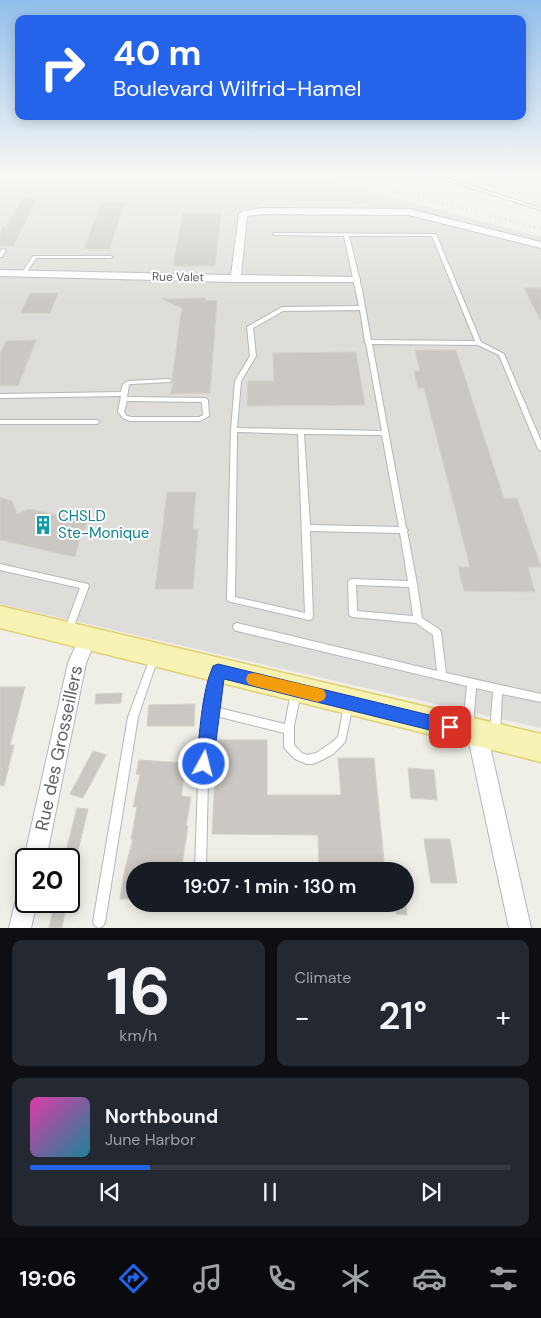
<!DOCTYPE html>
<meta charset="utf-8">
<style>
body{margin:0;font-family:"DM Sans",sans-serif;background:#242831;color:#f1f3f6;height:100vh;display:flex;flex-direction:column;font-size:19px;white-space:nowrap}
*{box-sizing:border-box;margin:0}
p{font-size:16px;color:#9ea1a6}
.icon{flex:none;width:28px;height:28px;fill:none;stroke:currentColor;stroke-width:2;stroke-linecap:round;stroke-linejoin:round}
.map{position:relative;height:928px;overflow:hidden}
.sheet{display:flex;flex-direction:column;gap:12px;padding:12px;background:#0d0f14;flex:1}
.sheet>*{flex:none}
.banner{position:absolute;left:15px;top:15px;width:511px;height:105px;border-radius:10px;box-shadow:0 2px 12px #0003;background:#2563eb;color:#fff;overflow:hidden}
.speed{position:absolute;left:15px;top:848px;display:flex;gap:10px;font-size:25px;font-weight:700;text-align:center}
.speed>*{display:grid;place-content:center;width:65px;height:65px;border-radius:50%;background:#171b24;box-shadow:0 2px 12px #0003;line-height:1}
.speed .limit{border:2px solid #111;border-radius:8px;background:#fff;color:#111}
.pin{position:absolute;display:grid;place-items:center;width:42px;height:42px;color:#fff;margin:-21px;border-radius:10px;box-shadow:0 2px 8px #0006}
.me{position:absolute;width:55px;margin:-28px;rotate:7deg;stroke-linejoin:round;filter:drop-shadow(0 0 4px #0008)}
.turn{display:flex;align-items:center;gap:18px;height:105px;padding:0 15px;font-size:22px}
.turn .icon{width:65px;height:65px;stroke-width:2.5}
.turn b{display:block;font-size:35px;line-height:42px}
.big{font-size:38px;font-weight:600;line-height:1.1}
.sheet .card{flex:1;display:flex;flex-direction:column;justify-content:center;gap:8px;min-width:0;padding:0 18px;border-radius:10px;background:#242831}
.sheet .dial{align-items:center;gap:0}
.dial b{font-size:65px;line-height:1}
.song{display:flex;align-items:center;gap:15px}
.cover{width:60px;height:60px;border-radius:8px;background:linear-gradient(135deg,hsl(320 70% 55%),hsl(190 70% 35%))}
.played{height:5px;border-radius:2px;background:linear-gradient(90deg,#2563eb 25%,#363941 25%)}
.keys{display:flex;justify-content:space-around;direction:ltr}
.heat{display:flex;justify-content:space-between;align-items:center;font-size:28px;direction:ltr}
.sheet .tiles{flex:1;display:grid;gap:12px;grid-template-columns:1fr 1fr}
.card:last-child{grid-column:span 2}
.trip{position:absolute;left:126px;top:862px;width:288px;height:50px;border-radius:25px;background:#171b24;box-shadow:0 2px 12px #0003;font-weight:600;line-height:50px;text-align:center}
.tab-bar{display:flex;height:80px;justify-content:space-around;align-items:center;background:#090b0e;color:#9ea1a6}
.tab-bar .icon{width:35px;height:35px}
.tab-bar .active{color:#2563eb}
.tab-bar b{font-size:22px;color:#f1f3f6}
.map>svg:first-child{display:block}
</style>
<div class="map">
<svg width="541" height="928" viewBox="0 0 541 928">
<rect width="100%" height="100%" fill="#efeee7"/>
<polygon fill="#deddd9" points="0,175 308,175 541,237 541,728 0,604"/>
<g fill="#cbc8c4" stroke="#d3d1c6">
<polygon points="23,197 38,197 13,246 0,246 0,232 3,227 6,227"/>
<polygon points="101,203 125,203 109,249 84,249"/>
<polygon points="183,213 221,213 215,266 173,266"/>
<polygon points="524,288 541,288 541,321"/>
<polygon points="30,293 58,293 50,313 21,313"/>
<polygon points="205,298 205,301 217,300 210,393 170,394 174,381 172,379 182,308 162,299"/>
<polygon points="36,340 18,386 0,386 0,354 6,341"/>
<polygon points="415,350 456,350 504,499 517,498 541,567 528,567 535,592 464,591 458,567 470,567 424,388 418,388 414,371 420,371"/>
<polygon points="356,352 365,405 247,406 248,381 274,381 273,353"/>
<polygon points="167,492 196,492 193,529 198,529 193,589 155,589"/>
<polygon points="0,497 12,501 17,514 29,509 87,521 85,530 82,530 75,557 0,540"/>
<polygon points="0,687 25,687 10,745 14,745 4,786 0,785"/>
<polygon points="122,693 121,703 95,704 96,694"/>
<polygon points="195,704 194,726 147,726 149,705"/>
<polygon points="217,740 267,740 267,795 341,795 338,758 374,758 385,871 319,871 318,835 212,834"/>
<polygon points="93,751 106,755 83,798 70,794"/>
<polygon points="139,760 186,763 181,796 191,797 186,826 188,826 181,871 152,871 135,868 135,899 120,899 125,869 133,839 131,839 137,807 133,807 140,775 136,774"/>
<polygon points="408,768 434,770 437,800 411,798"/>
<polygon points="77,808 88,809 76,859 64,859"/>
<polygon points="424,839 450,839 457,883 431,883"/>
<polygon points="55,901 67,901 62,928 49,928"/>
<polygon points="396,904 406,904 407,915 396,914"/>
</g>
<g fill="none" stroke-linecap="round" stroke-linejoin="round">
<g stroke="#b4b6ba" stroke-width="2">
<g id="service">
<polygon points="430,175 437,175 541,208 541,210"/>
<path d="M273 233 436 234 481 342 504 354 541 441V451L538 449 499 355 478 345 372 344 406 528 408 530 407 531 417 584 422 618 440 630 441 633 446 673 541 694V702L502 694 500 732 498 735 495 737 492 735 490 732 493 692 476 688 473 725 471 728 468 729 465 728 463 725 467 686 237 631 234 630 233 627 234 624 237 623 437 671 433 635 416 623 353 617 350 616 349 614 348 582 349 580 352 579 408 581 400 533 310 531 313 617 312 619 309 620 231 602 228 601 227 599 231 430 235 381 250 356 247 327 282 307 359 306 344 236 275 235 273 234ZM349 236H432L475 341 371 340 362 290ZM360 310 365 341 364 342 366 343 382 431 237 428 241 381 256 356 253 328 283 311ZM237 432 298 434 305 613 235 597ZM304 434 382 435 399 527 310 525ZM356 585 409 587 413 616 357 611Z"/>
<polygon points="2,249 6,250 2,257 0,257 0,252"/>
<polygon points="33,256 111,256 113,257 111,258 36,258 25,275 21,275 21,274"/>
<path d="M169 379 172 381 171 382 131 384 129 385 127 397 205 398 208 400 209 416 200 421H130L123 418 118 412 121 396 0 398V394L121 392 123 384 128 381ZM127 401 202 402 203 415 199 417H131L127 416 124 412Z"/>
<polygon points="0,420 97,420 100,422 97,424 0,424"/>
<polygon points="0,564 88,584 89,586 71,634 68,635 65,634 64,631 80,588 0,570"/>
<polygon points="154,654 157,655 158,658 138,717 105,922 103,926 99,928 95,926 93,922 128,717 150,658 151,655"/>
<polygon points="218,670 221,671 222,674 217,704 223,709 285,724 291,692 293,689 296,688 299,689 301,692 294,726 294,745 302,753 307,755 316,753 331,743 338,737 345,701 348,700 351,701 353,704 345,742 333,754 322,760 313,764 307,764 295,759 286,750 284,747 284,733 220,717 215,715 208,780 206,867 207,871 195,871 195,869 198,780 207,700 209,697 214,674 215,671"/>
</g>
</g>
<g stroke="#b4b6ba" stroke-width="2">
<g id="minor">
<polygon points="264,208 409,209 541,242 541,248 409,215 264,214 247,216 241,275 356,277 360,278 360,282 235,282 0,276 0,270 231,275 239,214 243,211"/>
<polygon points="87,632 93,634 96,639 86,663 46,859 26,859 26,864 24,859 68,663 81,634"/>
<polygon points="477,724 484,727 487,733 531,928 509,928 467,733 470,727"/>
<polygon points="26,888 26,901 37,901 31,928 9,928 18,891"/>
</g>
</g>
<g stroke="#e2cf6e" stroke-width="3">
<polygon id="primary" points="0,606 541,734 541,762 0,628"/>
</g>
<use href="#service" fill="#fff" fill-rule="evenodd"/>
<use href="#minor" fill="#fff" fill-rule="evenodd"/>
<use href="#primary" fill="#f6f3b5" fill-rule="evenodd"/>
<g stroke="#b5b5b6" stroke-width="2.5" stroke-dasharray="0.5 4.5" stroke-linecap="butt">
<polyline points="336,175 541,229"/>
<polyline points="455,175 541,201"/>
</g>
</g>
<linearGradient id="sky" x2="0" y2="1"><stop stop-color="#92bfed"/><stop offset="0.57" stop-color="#f8f7f4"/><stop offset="1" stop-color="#f8f7f4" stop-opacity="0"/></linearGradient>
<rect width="541" height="305" fill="url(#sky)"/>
<path fill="#2563eb" stroke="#184099" d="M218 664 450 720 456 722 458 727 456 732 450 735 224 679 213 764 210 770 204 772 199 770 196 764C200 735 201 693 213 666Z"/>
<polygon fill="#f59e0b" points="254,673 318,688 324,690 326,695 324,700 318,702 254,686 248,684 246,679 248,674"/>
<defs>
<g id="building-bare" transform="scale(1.5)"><path d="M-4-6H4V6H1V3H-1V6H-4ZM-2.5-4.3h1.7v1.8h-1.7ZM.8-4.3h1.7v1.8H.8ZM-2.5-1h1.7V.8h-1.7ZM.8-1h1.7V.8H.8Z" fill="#0f9aa8" stroke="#fff" stroke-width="2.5" paint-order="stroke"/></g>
</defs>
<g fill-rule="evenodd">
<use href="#building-bare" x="43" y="525"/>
</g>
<g text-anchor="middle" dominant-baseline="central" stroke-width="4" stroke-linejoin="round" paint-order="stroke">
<g font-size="12" fill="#5f6166" stroke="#fff">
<text transform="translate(178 277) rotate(1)">Rue Valet</text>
</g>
<g font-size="15" fill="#0d838f" stroke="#fff" text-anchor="start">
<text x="58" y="516">CHSLD<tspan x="58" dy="17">Ste-Monique</tspan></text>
</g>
<g font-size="18" fill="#5f6166" stroke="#fff">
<text transform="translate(59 748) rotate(-78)">Rue des Grosseillers</text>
</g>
</g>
</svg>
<div class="speed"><div class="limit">20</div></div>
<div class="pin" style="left:450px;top:727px;background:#d93025"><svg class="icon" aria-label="arrive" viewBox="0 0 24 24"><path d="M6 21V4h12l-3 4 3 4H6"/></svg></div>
<svg class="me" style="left:204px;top:764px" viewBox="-20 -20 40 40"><circle r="17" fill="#2563eb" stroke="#fff" stroke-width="3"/><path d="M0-11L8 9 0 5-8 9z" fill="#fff"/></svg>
<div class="trip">19:07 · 1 min · 130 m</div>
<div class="banner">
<div class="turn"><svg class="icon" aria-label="right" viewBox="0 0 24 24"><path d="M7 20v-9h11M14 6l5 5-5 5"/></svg><div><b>40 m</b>Boulevard Wilfrid-Hamel</div></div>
</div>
</div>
<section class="sheet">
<div class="tiles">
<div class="card dial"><b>16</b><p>km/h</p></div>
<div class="card"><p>Climate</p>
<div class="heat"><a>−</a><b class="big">21°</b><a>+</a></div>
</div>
<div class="card">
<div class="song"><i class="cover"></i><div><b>Northbound</b><p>June Harbor</p></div></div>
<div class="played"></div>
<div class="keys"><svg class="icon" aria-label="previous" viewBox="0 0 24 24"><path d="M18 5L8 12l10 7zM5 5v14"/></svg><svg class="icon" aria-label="pause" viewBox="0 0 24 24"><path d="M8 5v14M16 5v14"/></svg><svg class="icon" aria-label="next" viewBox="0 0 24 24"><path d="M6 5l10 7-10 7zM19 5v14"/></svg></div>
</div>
</div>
</section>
<nav class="tab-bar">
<b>19:06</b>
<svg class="icon active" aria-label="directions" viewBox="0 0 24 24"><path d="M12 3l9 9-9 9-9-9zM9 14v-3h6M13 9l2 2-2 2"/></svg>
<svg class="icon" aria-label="music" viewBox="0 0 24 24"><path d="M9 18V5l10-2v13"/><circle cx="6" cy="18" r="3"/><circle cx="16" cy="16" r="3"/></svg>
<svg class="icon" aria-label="phone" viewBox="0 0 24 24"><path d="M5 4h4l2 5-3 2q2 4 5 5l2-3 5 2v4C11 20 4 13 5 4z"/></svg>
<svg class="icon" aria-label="climate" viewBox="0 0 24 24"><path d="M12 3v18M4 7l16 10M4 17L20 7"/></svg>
<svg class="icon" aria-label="car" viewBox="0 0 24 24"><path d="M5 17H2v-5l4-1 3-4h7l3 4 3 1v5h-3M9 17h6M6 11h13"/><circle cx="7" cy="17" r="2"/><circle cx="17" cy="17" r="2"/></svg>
<svg class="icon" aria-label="filters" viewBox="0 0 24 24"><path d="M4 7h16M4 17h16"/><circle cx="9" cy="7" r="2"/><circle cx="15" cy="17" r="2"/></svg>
</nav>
